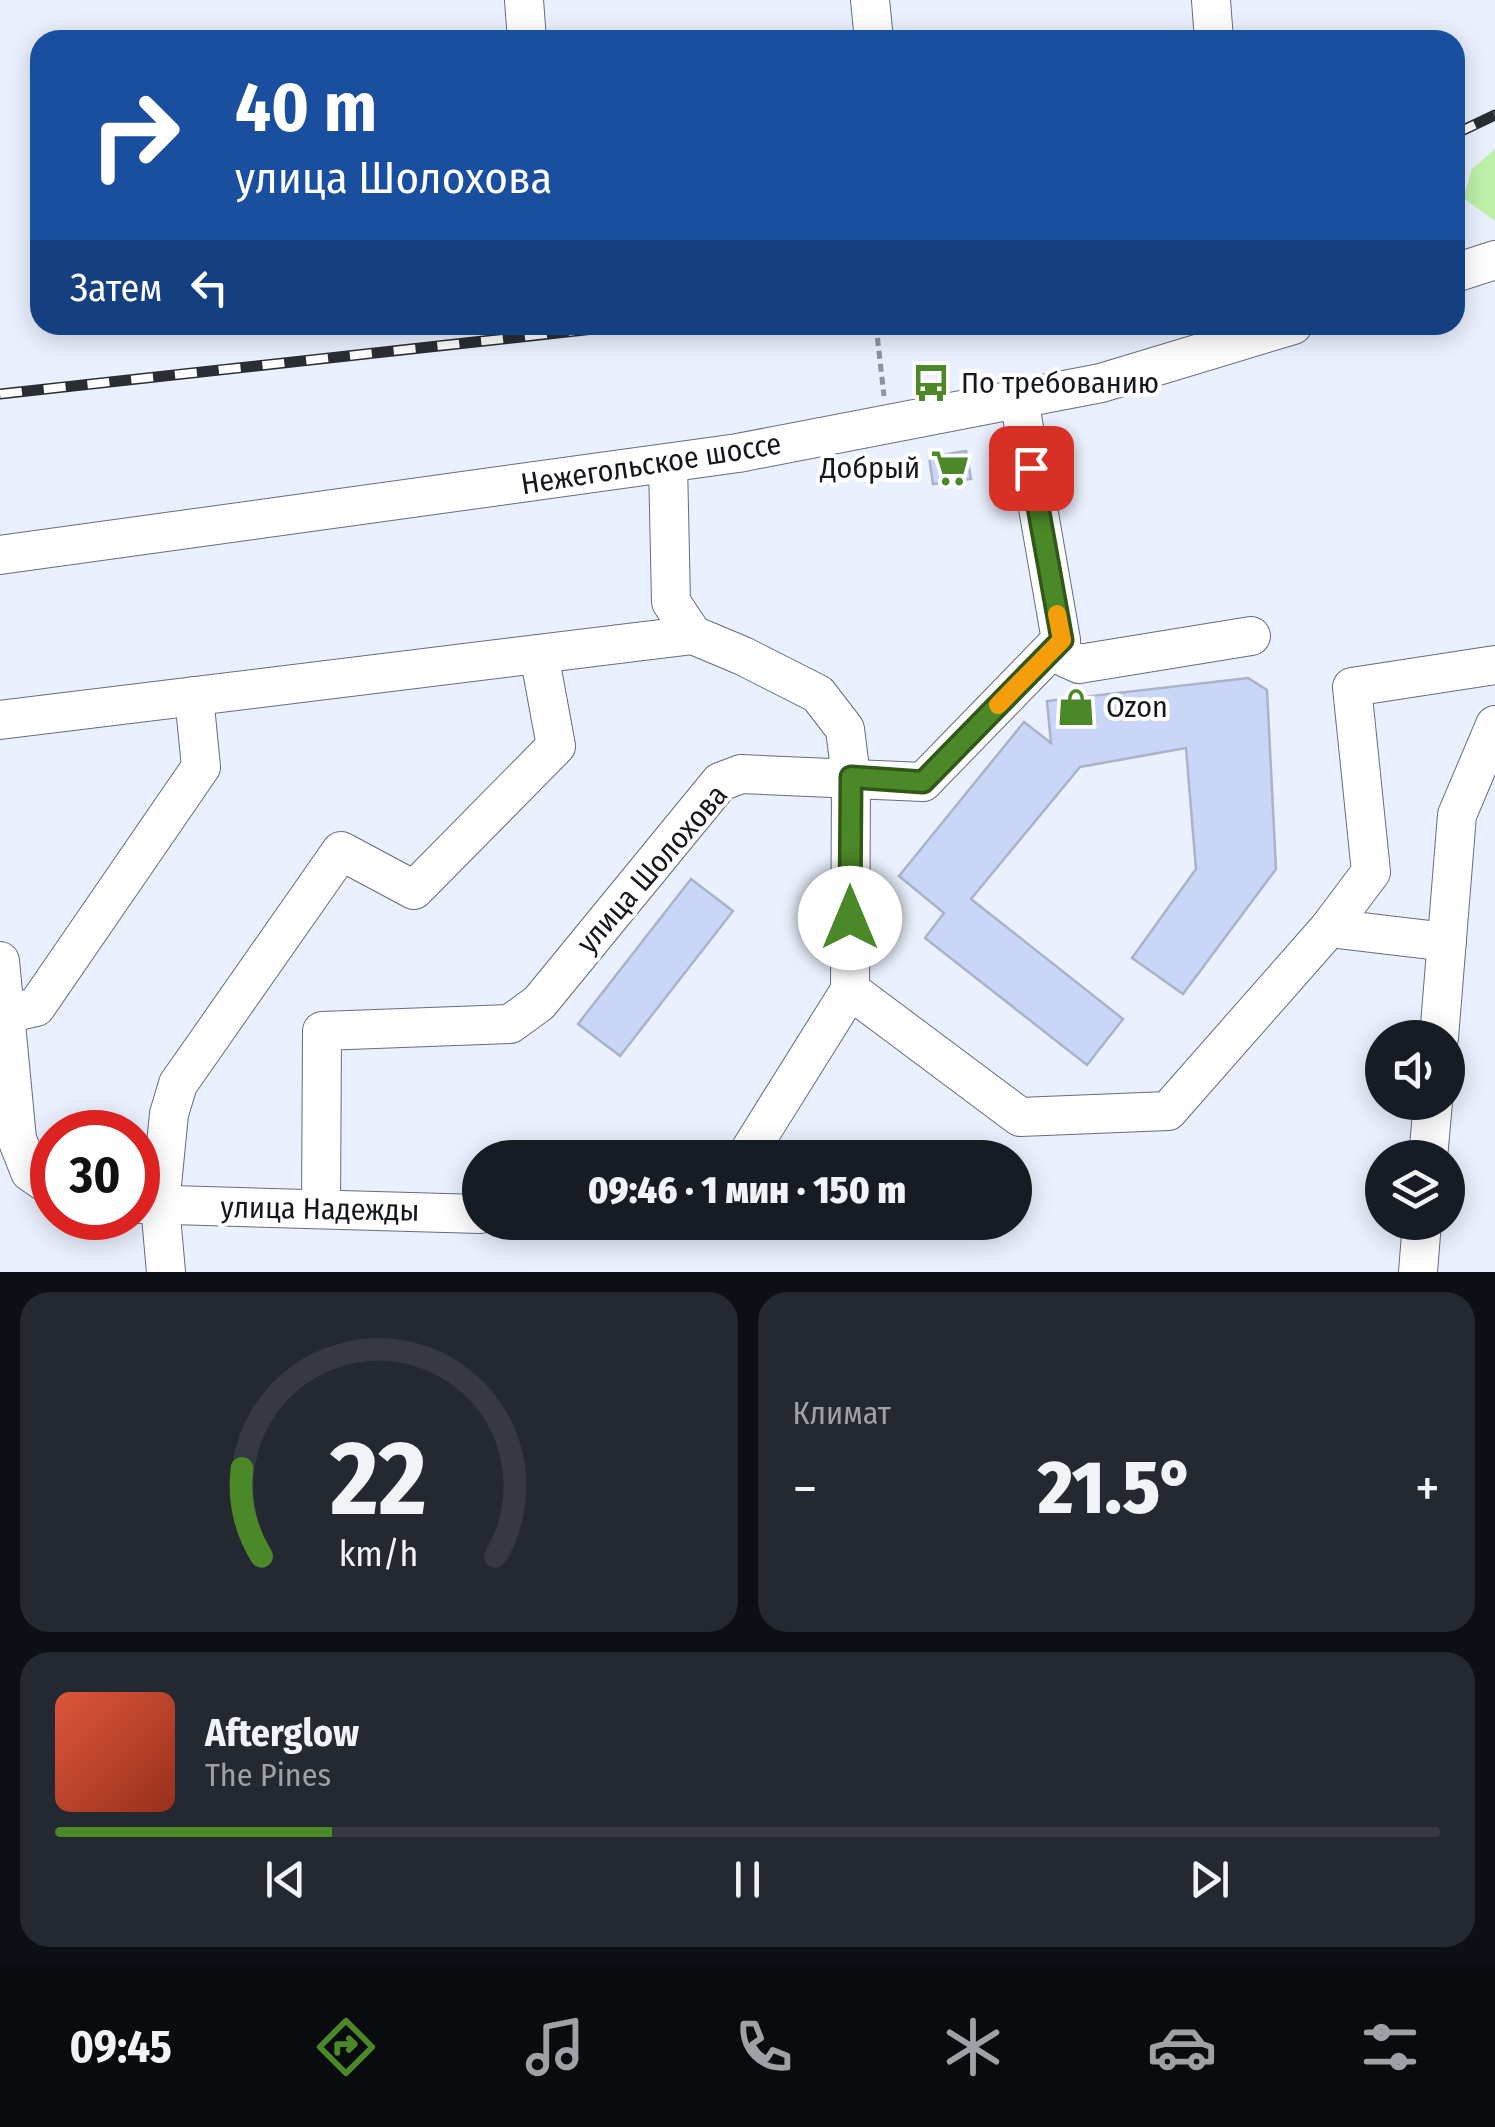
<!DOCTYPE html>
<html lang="ru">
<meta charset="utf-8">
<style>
body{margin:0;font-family:"Fira Sans Condensed",sans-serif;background:#242831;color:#f1f3f6;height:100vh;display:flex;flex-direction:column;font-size:38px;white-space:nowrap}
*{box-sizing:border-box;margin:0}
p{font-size:32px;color:#9ea1a6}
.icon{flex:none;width:55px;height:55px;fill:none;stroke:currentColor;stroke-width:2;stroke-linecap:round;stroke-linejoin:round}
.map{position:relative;height:1272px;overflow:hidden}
.sheet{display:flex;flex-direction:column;gap:20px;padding:20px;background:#0d0f14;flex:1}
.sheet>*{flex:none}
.hud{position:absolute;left:30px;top:30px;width:1435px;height:305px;border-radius:30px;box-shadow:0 5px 25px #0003;background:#1a4fa0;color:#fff;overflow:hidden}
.tools{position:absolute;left:1365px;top:1020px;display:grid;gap:20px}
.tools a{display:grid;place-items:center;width:100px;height:100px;border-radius:50%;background:#171b24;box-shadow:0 5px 25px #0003;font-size:50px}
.speed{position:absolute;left:30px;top:1110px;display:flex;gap:20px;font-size:50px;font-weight:700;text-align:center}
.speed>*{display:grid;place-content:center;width:130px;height:130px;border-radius:50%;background:#171b24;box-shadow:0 5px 25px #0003;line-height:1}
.speed .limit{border:15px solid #d22;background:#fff;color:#111}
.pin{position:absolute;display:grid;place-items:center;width:85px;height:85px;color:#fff;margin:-42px;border-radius:20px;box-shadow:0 5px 15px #0006}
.me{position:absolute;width:110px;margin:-55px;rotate:0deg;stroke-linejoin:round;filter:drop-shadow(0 0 8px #0008)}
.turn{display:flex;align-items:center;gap:35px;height:210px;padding:0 40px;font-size:45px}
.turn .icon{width:130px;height:130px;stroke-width:2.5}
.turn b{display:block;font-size:70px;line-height:85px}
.then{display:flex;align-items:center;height:95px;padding:0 40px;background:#0003;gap:20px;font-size:38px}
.big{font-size:75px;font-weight:800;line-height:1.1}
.sheet .tile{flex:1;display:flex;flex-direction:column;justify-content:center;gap:15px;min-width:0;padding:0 35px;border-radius:30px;background:#242831}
.sheet .dial{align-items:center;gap:0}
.dial svg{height:260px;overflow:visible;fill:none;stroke:#363941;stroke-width:7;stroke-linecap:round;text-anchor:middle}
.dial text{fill:#f1f3f6;stroke:none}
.song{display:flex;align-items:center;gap:30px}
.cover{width:120px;height:120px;border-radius:15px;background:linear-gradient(135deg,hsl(10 70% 55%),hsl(10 70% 35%))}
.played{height:10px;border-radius:5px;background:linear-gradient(90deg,#4b8827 20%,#363941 20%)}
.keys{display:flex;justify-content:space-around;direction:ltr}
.heat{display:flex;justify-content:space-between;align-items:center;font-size:55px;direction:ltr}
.sheet .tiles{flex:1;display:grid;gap:20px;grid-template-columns:1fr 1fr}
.tile:last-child{grid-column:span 2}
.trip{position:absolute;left:462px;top:1140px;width:570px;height:100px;border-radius:50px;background:#171b24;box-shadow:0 5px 25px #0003;font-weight:800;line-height:100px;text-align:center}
.dock{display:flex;height:160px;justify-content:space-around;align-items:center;background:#090b0e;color:#9ea1a6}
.dock .icon{width:70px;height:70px}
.dock .on{color:#4b8827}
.dock b{font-size:45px;color:#f1f3f6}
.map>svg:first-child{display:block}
</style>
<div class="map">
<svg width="1495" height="1272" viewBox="0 0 1495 1272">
<rect width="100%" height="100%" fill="#eaf0fd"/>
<polygon fill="#bff0a8" points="1495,149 1495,221 1463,198 1472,169"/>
<g fill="#cad6f8" stroke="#aab3c8" stroke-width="2.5">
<polygon points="966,451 971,479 933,484 929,457"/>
<polygon points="1248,678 1267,690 1276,869 1183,994 1132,958 1196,869 1186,748 1080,767 971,899 1123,1019 1087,1065 925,938 944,913 899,876 1024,722 1051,743 1047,701"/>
<polygon points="691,879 733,911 620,1056 578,1024"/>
</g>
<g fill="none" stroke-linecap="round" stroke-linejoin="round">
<g stroke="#656c80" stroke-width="40">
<g id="minor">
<polyline points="524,0 527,40"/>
<polyline points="870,0 874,40"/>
<polyline points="1211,0 1214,40"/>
<polyline points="1455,273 1495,260"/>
<polyline points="668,463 671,602 693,635 743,656 818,694 845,729 851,777 850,990 745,1158"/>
<polyline points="0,555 738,453 1101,383 1293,325"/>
<polyline points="1051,651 1079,664 1251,636"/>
<polyline points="0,720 693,635"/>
<polyline points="1447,942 1329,928 1371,872 1352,687 1495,665"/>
<polyline points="0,961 17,1139 30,1172 52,1187"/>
<polyline points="850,990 1020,1117 1168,1111 1329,928"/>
<polyline points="5,1014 36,1007 201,767 194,696"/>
<polyline points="1439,1038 1457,815 1495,725"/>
<polyline points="1428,1158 1433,1102"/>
<polyline points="138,1204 480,1214"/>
<polyline points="321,1209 322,1031 510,1024 539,1003 720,782 741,774 923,782 1061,640 1019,399"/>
<polyline points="166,1272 160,1205 169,1114 178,1084 341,851 414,890 556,746 539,654"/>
<polyline points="1418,1272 1422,1222"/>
</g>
</g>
<polyline stroke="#8d929c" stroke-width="5" stroke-dasharray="8 5" stroke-linecap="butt" points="876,325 884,396"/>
<use href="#minor" stroke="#fff" stroke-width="38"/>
<g stroke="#2a2d34" stroke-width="11">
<g id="rail">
<polyline points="1455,134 1495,115"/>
<polyline points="0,394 630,325"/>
</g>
</g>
<use href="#rail" stroke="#fff" stroke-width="8" stroke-dasharray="22" stroke-linecap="butt"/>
</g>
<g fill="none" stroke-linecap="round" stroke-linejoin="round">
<g stroke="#315819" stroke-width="25">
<polyline id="route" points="850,918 851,777 923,782 1062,640 1031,468"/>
</g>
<use href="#route" stroke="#4b8827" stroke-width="18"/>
<polyline stroke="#f59e0b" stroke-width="18" points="998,705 1062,640 1057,614"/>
</g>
<defs>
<g id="bus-bare" transform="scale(3)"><path d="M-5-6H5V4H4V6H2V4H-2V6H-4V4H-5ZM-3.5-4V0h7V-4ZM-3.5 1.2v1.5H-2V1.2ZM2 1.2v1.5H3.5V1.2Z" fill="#4b8827" stroke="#fff" stroke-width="2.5" paint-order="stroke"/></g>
<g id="supermarket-bare" transform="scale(3)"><path d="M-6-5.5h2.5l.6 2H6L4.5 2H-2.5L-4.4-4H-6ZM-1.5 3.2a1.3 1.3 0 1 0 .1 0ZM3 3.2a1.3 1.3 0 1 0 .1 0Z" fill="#4b8827" stroke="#fff" stroke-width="2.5" paint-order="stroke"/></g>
<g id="shop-bare" transform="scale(3)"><path d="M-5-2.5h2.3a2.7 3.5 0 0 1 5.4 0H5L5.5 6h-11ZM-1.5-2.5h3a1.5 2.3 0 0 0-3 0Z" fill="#4b8827" stroke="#fff" stroke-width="2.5" paint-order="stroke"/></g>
</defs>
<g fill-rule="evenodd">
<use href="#bus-bare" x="931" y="383"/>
<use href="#supermarket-bare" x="950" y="468"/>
<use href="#shop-bare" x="1076" y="707"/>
</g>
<g text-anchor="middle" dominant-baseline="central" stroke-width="8" stroke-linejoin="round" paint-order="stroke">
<g font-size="30" fill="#14171e" stroke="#fff" text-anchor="start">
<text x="961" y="383">По требованию</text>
<text x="920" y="468" text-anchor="end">Добрый</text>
<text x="1106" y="707">Ozon</text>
</g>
<g font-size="30" fill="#14171e" stroke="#fff">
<text transform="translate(651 464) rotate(-9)">Нежегольское шоссе</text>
<text transform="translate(652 869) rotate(-49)">улица Шолохова</text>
<text transform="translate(320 1209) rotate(1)">улица Надежды</text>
</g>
</g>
</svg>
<div class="tools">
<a><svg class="icon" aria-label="sound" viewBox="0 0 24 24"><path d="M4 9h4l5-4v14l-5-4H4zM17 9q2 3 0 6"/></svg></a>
<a><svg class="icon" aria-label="layers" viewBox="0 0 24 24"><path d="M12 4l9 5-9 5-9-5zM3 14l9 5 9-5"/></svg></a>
</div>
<div class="speed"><div class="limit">30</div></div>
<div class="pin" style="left:1031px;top:468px;background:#d93025"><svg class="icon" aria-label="arrive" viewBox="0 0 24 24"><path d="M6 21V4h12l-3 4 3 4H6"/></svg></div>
<svg class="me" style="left:850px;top:918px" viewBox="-20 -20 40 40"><circle r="19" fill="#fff"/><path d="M0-13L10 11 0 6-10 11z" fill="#4b8827"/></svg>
<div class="trip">09:46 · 1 мин · 150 m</div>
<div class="hud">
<div class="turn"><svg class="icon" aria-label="right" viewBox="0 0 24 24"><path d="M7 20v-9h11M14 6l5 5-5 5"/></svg><div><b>40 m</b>улица Шолохова</div></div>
<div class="then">Затем<svg class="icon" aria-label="left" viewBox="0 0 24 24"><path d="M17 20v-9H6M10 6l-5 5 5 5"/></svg></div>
</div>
</div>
<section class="sheet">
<div class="tiles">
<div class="tile dial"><svg viewBox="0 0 100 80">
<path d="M14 69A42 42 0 1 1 86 69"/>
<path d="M14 69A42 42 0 0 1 8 42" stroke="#4b8827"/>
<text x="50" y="56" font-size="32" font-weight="700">22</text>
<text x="50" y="72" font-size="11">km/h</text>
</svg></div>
<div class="tile"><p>Климат</p>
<div class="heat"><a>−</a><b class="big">21.5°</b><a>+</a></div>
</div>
<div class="tile">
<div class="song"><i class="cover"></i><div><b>Afterglow</b><p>The Pines</p></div></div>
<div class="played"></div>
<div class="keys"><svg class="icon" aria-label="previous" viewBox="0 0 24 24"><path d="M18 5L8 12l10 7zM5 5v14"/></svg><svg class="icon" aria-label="pause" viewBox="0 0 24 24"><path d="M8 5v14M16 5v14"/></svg><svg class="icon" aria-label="next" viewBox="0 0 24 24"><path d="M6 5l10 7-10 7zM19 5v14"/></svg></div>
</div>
</div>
</section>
<nav class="dock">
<b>09:45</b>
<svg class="icon on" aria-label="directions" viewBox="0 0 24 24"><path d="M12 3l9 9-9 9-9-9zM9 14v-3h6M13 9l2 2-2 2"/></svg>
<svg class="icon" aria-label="music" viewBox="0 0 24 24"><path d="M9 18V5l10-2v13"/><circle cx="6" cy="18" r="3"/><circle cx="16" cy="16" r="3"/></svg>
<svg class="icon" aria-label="phone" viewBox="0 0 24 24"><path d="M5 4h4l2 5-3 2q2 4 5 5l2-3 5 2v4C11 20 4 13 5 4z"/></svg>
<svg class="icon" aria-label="climate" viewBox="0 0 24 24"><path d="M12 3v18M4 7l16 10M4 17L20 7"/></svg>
<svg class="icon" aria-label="car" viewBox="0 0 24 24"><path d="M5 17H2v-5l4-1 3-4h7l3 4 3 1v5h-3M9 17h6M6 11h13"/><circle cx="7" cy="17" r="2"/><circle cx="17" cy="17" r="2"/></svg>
<svg class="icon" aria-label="filters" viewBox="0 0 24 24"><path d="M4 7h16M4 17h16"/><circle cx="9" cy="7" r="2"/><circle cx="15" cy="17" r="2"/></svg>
</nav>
